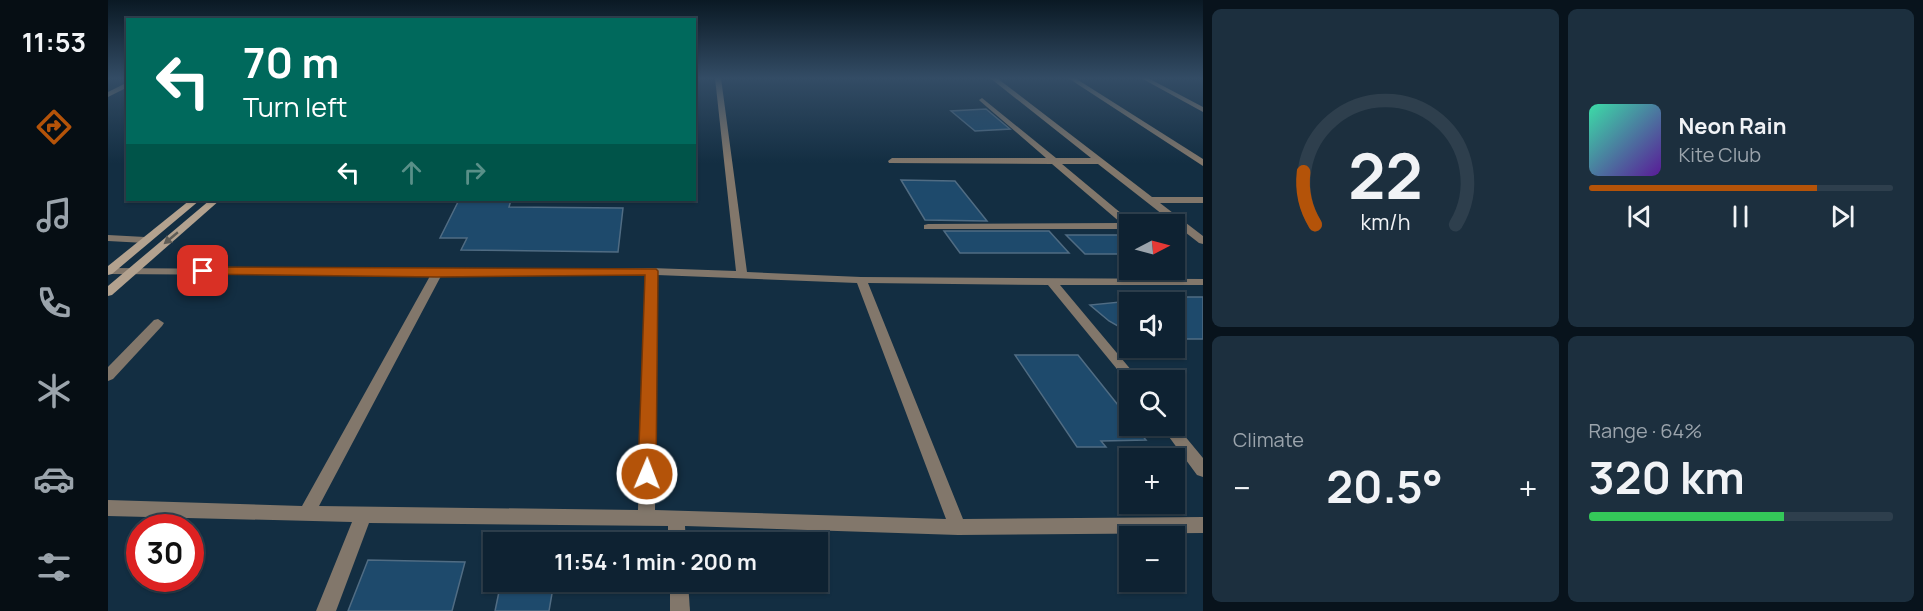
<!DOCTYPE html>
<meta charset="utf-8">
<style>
body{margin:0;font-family:Manrope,sans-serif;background:#1c2f3e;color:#f1f3f6;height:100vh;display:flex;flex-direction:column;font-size:22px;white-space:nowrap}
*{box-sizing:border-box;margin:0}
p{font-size:20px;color:#9ba4ac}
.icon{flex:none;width:33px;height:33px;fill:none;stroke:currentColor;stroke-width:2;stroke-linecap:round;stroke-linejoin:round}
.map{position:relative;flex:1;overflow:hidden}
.sheet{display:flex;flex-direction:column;gap:9px;padding:9px;background:#08131c;width:720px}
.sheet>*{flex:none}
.hud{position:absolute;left:18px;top:18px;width:570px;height:183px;border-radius:0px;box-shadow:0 2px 4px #0004,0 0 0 2px #2e3f4d;background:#00695c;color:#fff;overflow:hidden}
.needle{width:39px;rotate:84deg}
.tools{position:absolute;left:1011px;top:214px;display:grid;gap:12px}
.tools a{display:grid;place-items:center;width:66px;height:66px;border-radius:0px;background:#0e2232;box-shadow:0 2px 4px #0004,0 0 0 2px #2e3f4d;font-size:30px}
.speed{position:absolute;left:18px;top:514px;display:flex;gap:12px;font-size:30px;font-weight:700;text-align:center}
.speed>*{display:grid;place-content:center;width:78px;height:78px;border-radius:50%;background:#0e2232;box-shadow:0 2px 4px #0004,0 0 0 2px #2e3f4d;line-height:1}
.speed .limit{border:9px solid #d22;background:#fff;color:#111}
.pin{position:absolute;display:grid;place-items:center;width:51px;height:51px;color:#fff;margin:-26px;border-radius:12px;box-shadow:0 3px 9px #0006}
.me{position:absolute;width:66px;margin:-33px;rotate:1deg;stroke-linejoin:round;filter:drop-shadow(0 0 4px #0008)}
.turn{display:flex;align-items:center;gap:21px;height:126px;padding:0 18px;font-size:27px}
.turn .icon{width:78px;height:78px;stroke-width:2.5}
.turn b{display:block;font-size:42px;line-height:51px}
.lanes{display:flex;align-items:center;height:57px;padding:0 18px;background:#0003;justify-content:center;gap:30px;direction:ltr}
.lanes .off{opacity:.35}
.big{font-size:45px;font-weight:700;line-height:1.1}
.sheet .tile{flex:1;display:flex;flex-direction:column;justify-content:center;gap:9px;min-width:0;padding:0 21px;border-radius:9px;background:#1c2f3e}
.sheet .dial{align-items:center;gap:0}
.dial svg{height:156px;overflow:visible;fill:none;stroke:#2e3f4d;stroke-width:7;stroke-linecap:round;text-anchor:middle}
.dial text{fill:#f1f3f6;stroke:none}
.song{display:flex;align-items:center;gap:18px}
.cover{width:72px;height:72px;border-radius:9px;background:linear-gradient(135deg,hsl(160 70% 55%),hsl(270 70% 35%))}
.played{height:6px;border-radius:3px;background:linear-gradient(90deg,#b45309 75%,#2e3f4d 75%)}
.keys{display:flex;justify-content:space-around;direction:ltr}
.heat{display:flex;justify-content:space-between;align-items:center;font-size:33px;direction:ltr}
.charge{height:9px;border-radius:4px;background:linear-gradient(90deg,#34c759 64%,#2e3f4d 0)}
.sheet .tiles{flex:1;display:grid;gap:9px;grid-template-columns:repeat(2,1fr)}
.trip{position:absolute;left:375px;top:532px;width:345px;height:60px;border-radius:0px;background:#0e2232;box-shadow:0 2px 4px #0004,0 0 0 2px #2e3f4d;font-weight:700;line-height:60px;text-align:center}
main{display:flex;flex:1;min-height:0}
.tab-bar{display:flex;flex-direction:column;width:108px;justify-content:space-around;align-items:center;background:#060e14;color:#9ba4ac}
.tab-bar .icon{width:42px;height:42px}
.tab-bar .on{color:#b45309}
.tab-bar b{font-size:27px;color:#f1f3f6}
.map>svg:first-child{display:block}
</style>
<main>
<nav class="tab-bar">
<b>11:53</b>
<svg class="icon on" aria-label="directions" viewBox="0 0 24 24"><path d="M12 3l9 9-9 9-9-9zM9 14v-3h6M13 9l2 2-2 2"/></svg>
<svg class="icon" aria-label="music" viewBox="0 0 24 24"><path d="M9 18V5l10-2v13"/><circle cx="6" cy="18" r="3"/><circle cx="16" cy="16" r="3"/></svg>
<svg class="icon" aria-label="phone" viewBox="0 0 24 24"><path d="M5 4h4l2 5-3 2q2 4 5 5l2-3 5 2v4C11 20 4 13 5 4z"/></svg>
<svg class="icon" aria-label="climate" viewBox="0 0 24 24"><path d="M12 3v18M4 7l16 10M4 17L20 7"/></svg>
<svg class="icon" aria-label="car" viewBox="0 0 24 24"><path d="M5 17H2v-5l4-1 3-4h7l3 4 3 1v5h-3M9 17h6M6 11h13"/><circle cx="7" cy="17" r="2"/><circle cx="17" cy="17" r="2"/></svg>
<svg class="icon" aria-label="filters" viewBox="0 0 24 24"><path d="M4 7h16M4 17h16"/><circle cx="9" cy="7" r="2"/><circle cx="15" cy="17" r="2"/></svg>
</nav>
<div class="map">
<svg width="1095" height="611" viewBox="0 0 1095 611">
<rect width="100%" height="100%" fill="#132e42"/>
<g fill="#1e4a6c" stroke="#506c83" stroke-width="1.5">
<polygon points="878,109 902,129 867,131 843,111"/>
<polygon points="793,180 847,181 879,221 817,220"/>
<polygon points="351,200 403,200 401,207 515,208 510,252 353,250 359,238 332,238"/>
<polygon points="836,231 941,231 961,253 852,253"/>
<polygon points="958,235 1022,235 1022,254 977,254"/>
<polygon points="1066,297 1095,297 1095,339 1074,339 1066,331"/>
<polygon points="1022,301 1022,333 1001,321 982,305"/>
<polygon points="907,355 970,355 1022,420 1022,426 1026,426 1038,440 993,441 998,447 969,447"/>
<polygon points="260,560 357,562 344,611 240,611"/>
<polygon points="393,582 446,582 441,611 387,611"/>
</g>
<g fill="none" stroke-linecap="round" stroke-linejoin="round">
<g fill="#82776b" fill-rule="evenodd">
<path d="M607 78H613L639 272 753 277 1095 279V285H952L1029 377 1031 381H1022V385L940 285 760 283 855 519 1095 517V533L850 535 577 526 578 543H560V526L261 523 228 611H208L244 522 0 516V500L194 506 322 276 1 274 0 268 329 270 543 268 628 271ZM537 274 530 510 211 506 333 276ZM549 275 749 283 838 519 547 510Z"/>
<polygon points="882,78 889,78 1044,197 1095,197 1095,203 1052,203 1095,236 1095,244 1091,243 990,164 954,164 1026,224 1022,225 1022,229 816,229 816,225 820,224 1013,223 944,164 781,163 780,161 784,158 938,158 872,101 871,100 874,98 948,158 983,158"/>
<polygon points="960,78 967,78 1095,159 1095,166"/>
<polygon points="1033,78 1040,78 1095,107 1095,112"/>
<polygon points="20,82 20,87 0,97 0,92"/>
<polygon points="0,235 37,237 42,240 37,243 0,241"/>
<polygon points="50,319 56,323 54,326 5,379 0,381 0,367 46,320"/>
<polygon points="1066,423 1095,458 1095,477 1089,475 1053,426 1066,426"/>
<polygon points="562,582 580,582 582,611 562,611"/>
</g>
<g fill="#b3a28f" fill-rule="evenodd">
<polygon points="82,200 92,200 4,274 0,275 0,266"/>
<polygon points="102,200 112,200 4,295 0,296 0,286"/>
</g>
</g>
<defs><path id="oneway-solid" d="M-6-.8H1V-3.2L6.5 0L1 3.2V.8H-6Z" transform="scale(1.5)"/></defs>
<use fill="#5e5c56" href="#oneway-solid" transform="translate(63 238) rotate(140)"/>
<linearGradient id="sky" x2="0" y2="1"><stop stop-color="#0a1924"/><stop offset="0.48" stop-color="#334c65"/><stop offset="1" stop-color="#334c65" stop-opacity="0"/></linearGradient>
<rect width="1095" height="163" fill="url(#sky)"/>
<polygon fill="#b45309" stroke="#753606" stroke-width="1.5" points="95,267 548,269 550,271 548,474 546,479 539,481 533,479 530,474 537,275 329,277 90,274 88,271"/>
</svg>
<div class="tools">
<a><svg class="needle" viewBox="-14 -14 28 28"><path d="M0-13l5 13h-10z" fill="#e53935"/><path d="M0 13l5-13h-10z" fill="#9ba4ac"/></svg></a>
<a><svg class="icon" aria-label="sound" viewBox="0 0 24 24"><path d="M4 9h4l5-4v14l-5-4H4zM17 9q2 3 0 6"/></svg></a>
<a><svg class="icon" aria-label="search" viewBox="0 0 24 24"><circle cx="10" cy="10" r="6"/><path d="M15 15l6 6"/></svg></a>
<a>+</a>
<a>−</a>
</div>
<div class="speed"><div class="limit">30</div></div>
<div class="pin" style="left:95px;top:271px;background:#d93025"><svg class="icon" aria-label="arrive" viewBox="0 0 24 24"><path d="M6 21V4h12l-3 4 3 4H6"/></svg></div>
<svg class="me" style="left:539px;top:474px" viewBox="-20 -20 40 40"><circle r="17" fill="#b45309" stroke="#fff" stroke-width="3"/><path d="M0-11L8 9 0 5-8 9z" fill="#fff"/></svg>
<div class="trip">11:54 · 1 min · 200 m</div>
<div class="hud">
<div class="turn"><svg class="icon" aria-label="left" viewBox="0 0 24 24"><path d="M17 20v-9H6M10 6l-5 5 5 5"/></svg><div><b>70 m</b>Turn left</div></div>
<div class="lanes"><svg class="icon" aria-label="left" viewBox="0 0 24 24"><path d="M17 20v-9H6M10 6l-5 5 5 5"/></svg><svg class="icon off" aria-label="ahead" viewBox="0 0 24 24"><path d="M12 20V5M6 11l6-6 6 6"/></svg><svg class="icon off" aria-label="right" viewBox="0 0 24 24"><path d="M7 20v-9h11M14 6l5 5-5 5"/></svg></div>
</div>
</div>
<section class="sheet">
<div class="tiles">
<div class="tile dial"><svg viewBox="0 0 100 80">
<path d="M14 69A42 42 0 1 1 86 69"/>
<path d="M14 69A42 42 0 0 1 8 42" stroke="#b45309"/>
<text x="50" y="56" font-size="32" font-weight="700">22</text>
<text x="50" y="72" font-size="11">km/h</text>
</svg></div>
<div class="tile">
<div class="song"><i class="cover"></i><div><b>Neon Rain</b><p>Kite Club</p></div></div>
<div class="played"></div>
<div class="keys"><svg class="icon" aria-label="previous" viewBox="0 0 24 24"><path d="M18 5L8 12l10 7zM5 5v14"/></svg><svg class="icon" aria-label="pause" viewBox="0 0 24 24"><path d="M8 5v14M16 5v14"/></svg><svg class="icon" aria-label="next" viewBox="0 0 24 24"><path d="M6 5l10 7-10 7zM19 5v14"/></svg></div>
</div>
<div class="tile"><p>Climate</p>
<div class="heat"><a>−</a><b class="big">20.5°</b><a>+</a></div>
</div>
<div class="tile"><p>Range · 64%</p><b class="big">320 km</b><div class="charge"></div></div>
</div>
</section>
</main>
